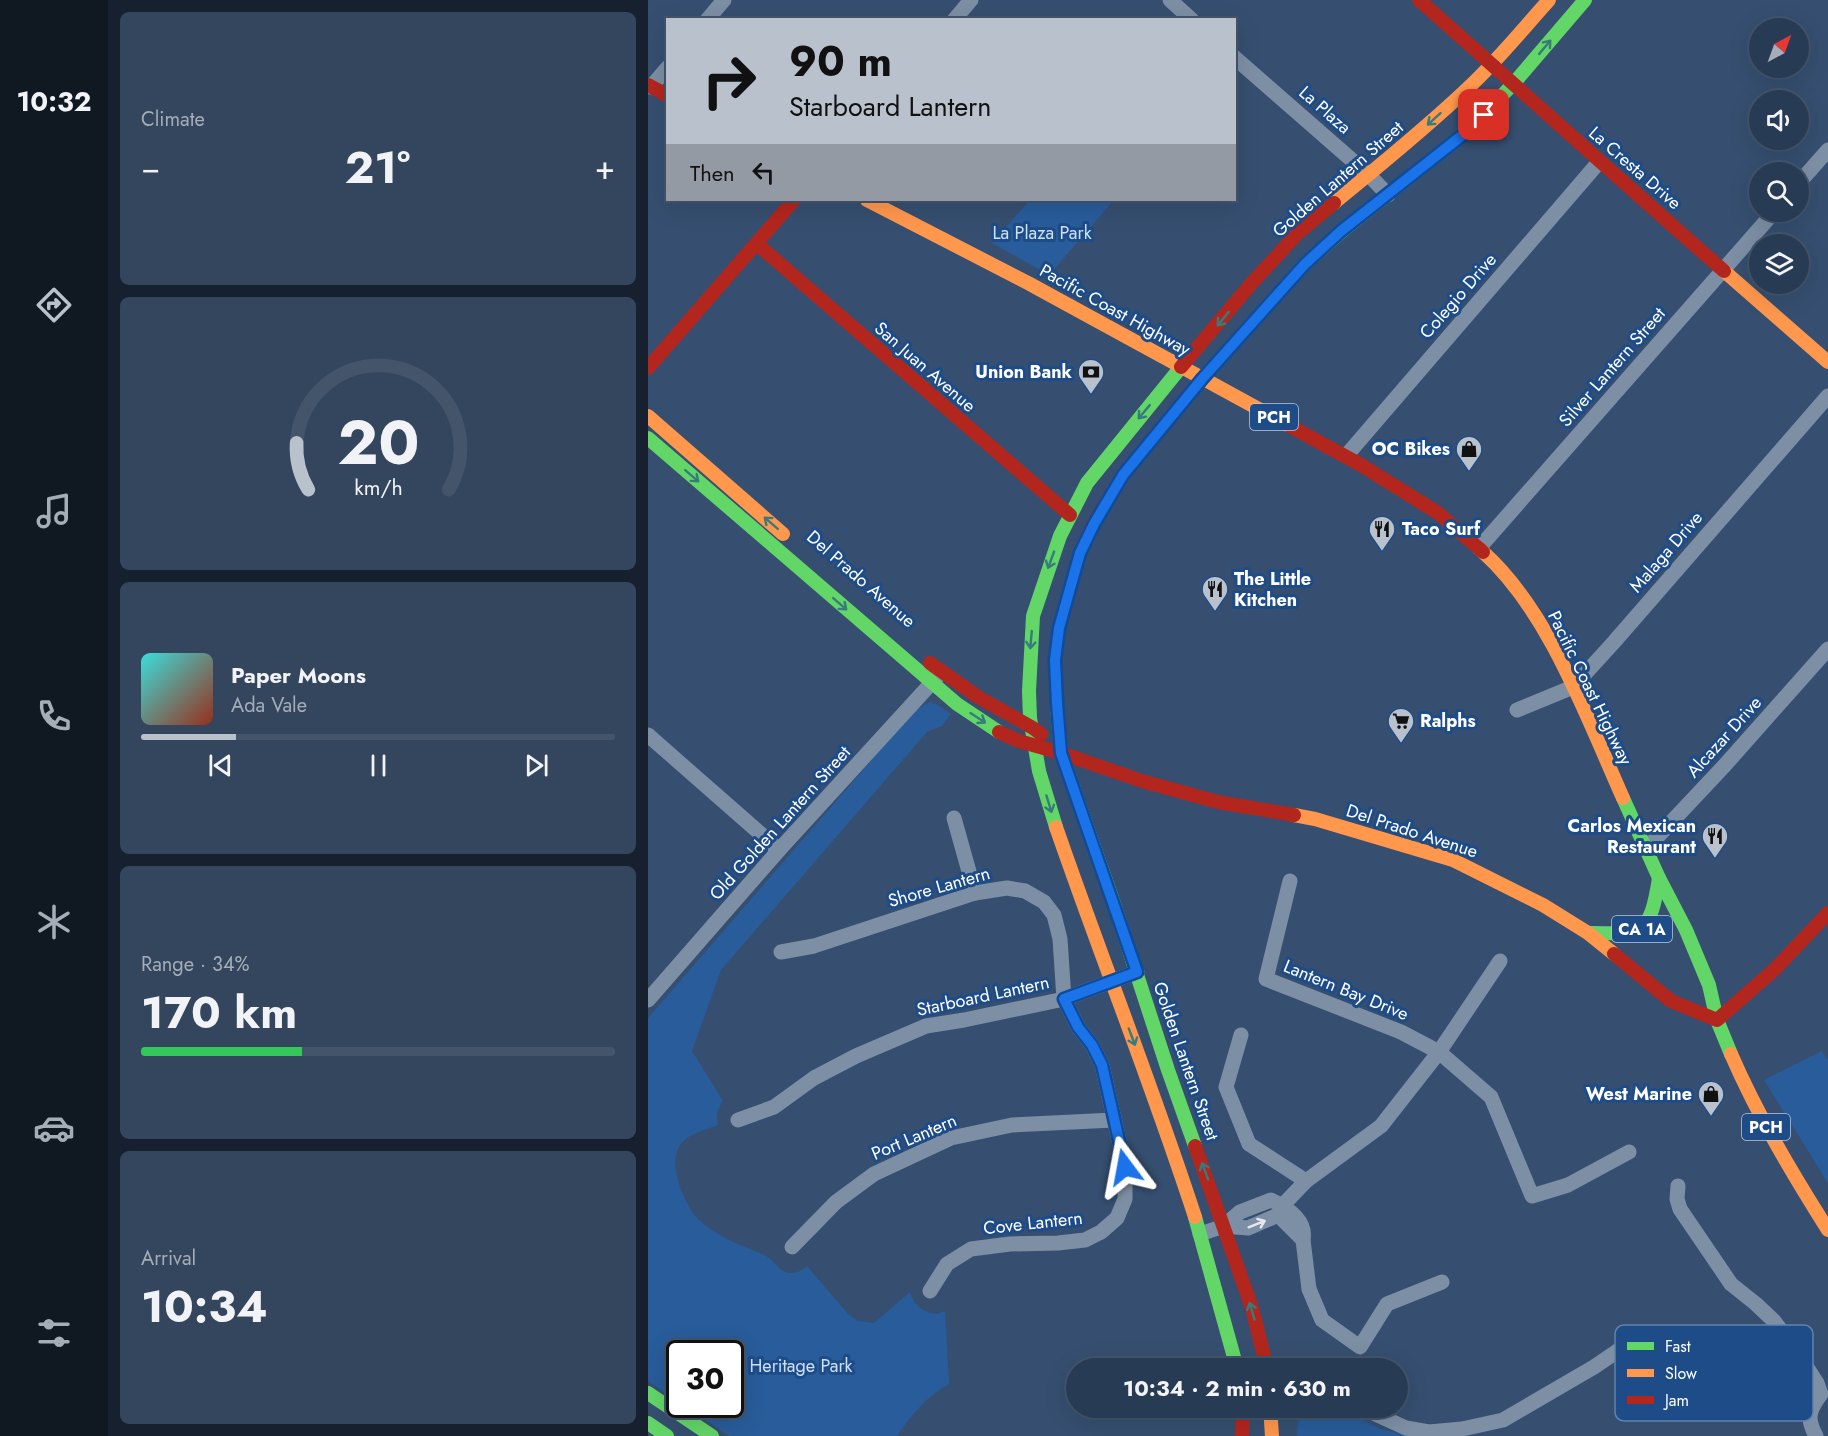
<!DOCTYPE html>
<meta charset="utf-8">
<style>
body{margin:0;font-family:Jost,sans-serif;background:#34465e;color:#f1f3f6;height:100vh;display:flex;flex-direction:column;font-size:22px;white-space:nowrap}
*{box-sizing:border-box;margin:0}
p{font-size:20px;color:#a5adb8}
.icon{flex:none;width:33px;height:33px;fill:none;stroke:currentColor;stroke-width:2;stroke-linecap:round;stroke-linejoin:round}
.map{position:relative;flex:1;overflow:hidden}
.sheet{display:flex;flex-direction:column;gap:12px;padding:12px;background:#16202e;width:540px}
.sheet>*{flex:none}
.guide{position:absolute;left:18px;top:18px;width:570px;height:183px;border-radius:0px;box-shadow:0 6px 24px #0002,0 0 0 2px #44556b;background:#b9c1cd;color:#111;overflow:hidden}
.needle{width:39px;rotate:41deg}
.tools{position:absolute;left:1101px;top:18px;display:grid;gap:12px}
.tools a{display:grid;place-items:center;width:60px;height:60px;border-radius:50%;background:#283b54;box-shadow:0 6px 24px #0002,0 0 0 2px #44556b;font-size:30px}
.speed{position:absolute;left:18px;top:1340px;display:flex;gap:12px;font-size:30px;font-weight:700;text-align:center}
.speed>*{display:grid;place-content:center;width:78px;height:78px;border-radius:50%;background:#283b54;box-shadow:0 6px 24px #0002,0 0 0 2px #44556b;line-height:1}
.speed .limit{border:3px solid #111;border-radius:9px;background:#fff;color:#111}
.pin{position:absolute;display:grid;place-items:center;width:51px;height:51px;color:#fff;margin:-26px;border-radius:12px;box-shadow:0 3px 9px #0006}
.me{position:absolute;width:66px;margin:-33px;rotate:347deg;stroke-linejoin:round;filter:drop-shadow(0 0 4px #0008)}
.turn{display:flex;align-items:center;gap:21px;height:126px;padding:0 24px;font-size:27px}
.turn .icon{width:78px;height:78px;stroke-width:2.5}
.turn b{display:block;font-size:42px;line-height:51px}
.then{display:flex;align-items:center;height:57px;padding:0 24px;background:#0003;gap:12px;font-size:22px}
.big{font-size:45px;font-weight:700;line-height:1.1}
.sheet .card{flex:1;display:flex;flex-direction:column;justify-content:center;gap:9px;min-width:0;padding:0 21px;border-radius:9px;background:#34465e}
.sheet .dial{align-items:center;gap:0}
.dial svg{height:156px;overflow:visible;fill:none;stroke:#44556b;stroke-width:7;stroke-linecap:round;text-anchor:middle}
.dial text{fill:#f1f3f6;stroke:none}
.song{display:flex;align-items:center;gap:18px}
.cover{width:72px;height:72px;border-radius:9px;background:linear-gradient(135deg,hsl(180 70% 55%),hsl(10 70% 35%))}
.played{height:6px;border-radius:3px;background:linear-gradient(90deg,#b9c1cd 20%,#44556b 20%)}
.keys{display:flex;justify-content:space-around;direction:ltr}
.heat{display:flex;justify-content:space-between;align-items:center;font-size:33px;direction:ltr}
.charge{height:9px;border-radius:4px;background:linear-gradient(90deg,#34c759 34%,#44556b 0)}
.trip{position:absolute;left:418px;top:1358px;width:342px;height:60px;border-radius:30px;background:#283b54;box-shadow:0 6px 24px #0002,0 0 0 2px #44556b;font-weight:700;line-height:60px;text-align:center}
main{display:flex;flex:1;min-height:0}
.tab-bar{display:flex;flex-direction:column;width:108px;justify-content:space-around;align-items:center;background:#101822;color:#a5adb8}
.tab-bar .icon{width:42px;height:42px}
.tab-bar .on{color:#b9c1cd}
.tab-bar b{font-size:27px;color:#f1f3f6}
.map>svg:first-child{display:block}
</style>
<main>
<nav class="tab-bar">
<b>10:32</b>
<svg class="icon on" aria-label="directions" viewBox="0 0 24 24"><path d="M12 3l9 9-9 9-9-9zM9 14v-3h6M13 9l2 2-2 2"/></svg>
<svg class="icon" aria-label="music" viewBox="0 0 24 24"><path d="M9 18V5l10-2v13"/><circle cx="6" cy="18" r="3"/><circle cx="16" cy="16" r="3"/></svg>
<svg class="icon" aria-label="phone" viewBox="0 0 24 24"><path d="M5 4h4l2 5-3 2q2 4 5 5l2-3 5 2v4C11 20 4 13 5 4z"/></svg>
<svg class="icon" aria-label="climate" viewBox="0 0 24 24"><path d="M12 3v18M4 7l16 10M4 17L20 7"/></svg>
<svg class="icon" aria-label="car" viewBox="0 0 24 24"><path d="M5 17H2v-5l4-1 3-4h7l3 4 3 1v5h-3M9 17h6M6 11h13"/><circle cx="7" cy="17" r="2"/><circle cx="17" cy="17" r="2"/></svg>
<svg class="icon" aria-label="filters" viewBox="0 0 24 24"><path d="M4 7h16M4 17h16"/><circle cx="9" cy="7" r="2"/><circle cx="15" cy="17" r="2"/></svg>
</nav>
<section class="sheet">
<div class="card"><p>Climate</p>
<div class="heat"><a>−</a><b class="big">21°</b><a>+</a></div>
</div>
<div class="card dial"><svg viewBox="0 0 100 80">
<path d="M14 69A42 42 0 1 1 86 69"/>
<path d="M14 69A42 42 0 0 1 8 45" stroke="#b9c1cd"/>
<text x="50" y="56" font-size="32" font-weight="700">20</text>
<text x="50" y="72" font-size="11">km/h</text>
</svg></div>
<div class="card">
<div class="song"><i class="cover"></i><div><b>Paper Moons</b><p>Ada Vale</p></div></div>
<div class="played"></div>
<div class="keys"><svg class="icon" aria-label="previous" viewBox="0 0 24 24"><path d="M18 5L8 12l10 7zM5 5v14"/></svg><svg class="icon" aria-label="pause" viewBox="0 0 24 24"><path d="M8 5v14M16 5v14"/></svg><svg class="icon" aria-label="next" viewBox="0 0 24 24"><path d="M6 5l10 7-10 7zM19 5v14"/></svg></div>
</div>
<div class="card"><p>Range · 34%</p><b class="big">170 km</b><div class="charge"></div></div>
<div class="card"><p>Arrival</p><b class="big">10:34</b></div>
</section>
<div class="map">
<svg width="1180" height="1436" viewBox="0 0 1180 1436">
<rect width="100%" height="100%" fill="#364f70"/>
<g fill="#285c9a">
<polygon points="382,200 466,200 401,275 344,243"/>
<path d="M282 702 290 705 303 714 294 726 279 732 73 970 44 1051 75 1101C69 1110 68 1115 70 1125 58 1130 41 1133 33 1144 19 1162 35 1201 48 1217 52 1222 60 1227 66 1231 80 1242 100 1247 116 1255 126 1259 130 1272 142 1273 150 1273 153 1271 159 1266L201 1315 210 1321 226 1323 262 1292C267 1306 273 1311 288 1314L297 1311 301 1384C278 1397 264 1414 249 1436H81L34 1404H82V1353H32L31 1403 0 1381V1018L267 710Z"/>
<polygon points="1174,1051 1180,1060 1180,1183 1116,1080"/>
<polygon points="661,1407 676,1407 694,1410 733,1429 761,1436 649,1436 650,1422"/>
</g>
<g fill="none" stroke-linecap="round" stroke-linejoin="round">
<g stroke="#7d8fa5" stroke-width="15">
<polyline points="522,0 544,20"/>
<polyline points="59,20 76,0"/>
<polyline points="306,20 323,0"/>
<polyline points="586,57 721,175 740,195"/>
<polyline points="3,87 20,67"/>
<polyline points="1150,184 1180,150"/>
<polyline points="698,456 951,162"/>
<polyline points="831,548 1126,212"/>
<polyline points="869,710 925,687 966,642 1180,396"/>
<polyline points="0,735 131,850"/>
<polyline points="306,818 327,893"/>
<polyline points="998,849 1077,765 1180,649"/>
<polyline points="642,881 618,979 753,1032 791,1052 843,1097 884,1196 920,1185 981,1152"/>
<polyline points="133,952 166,946 327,893 359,888 377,891 396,902 406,915 412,939 416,999 430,1027 444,1045 454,1065 477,1167 477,1199 469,1218 453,1232 437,1240 410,1243 362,1244 323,1249 299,1264 282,1291"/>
<polyline points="0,1000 131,850 289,677"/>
<polyline points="593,1035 578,1087 601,1144 658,1181"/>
<polyline points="90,1120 126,1107 166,1078 208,1056 278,1026 316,1020 416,999 489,972"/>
<path d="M1030 1186 1029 1199 1032 1209 1083 1284 1108 1304 1126 1321 1147 1349 1169 1383 1173 1394C1161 1410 1158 1418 1168 1436"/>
<polyline points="630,1215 655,1240"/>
<polyline points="576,1226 600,1228 630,1215 635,1205 658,1181 733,1126 791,1052 852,961"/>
<path d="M552 1234 576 1226 592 1212 623 1200C638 1207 659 1219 655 1240L661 1289 674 1320 712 1347 739 1304 794 1282"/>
<polyline points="144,1247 188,1202 226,1174 303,1138 364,1125 466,1120"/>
<polyline points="712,1407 758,1428 781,1432 814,1429 855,1420 946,1367 971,1350 977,1356"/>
</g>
<g stroke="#63d668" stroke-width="14">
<polyline points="554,379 657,264 694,231 821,130 866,83 937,0"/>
<polyline points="0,438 309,704 351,732"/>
<polyline points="409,707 413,753 463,895 520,1070 547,1146"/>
<polyline points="975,798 1011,878 1038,930 1061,985 1069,1020 1083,1054"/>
<polyline points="408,827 391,771 382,718 381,691 385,616 412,536 439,483 533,367"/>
<path d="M940 933C995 934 1002 935 1011 878"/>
<polyline points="547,1217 589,1368"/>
<polyline points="0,1393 64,1436"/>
<polyline points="0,1423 19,1436"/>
</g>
<g stroke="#ff974d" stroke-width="14">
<polyline points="219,200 380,283 640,425"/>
<path d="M686 203C732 165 777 129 820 88 849 61 874 30 901 0"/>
<polyline points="1076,271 1180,362"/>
<polyline points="0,416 135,534"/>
<path d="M835 552C901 611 939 718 975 798"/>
<polyline points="646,815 667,819 805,860 895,905 940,933 966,954"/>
<path d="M408 827C453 957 504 1085 547 1217"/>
<path d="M1083 1054C1110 1116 1144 1173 1180 1230"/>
<polyline points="622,1407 624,1436"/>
</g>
<g stroke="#b3261e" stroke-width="14">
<path d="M771 0C873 90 974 182 1076 271"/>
<polyline points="0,85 20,96"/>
<polyline points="109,244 422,515"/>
<polyline points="533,367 602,285 651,232 686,203"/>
<polyline points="0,368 146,200"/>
<polyline points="640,425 713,465 790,513 835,552"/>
<polyline points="282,663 330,697 385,728 393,734"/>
<polyline points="409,707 407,660 411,628 432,553 445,524 475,475 554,379"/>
<polyline points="351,732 371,741 413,753 494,781 570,802 646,815"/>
<polyline points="966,954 1023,1001 1069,1020 1127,969 1180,913"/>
<polyline points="547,1146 604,1308 619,1368"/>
<polyline points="594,1436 595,1407"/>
</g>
</g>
<defs><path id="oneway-shaft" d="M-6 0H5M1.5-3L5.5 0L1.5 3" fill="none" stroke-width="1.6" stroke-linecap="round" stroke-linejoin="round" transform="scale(1.5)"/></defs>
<g stroke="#367c7d">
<use href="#oneway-shaft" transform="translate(897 47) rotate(-50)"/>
<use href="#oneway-shaft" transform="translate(786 119) rotate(138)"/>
<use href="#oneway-shaft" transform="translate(575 319) rotate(129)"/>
<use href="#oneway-shaft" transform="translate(496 412) rotate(130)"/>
<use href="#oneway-shaft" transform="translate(44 476) rotate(41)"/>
<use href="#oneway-shaft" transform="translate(123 523) rotate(-139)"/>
<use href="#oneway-shaft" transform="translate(403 560) rotate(110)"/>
<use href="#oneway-shaft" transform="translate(192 604) rotate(41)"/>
<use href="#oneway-shaft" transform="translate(383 640) rotate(95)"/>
<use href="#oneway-shaft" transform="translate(330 718) rotate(33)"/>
<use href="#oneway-shaft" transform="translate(401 804) rotate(73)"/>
<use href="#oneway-shaft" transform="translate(484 1037) rotate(69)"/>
<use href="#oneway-shaft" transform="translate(557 1171) rotate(-110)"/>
<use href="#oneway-shaft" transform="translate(604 1311) rotate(-106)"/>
</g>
<use stroke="#e5e9ed" href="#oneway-shaft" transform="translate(609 1224) rotate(-22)"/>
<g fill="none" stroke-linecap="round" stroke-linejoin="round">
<g stroke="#114b97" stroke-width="15">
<polyline id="route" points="477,1167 454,1065 444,1045 430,1027 416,999 489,972 413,753 409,703 407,660 411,628 432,553 446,524 475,475 554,379 657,264 693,231 821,130 836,115"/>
</g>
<use href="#route" stroke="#1a73e8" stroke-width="10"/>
</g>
<defs>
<g id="bank-pin" transform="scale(1.35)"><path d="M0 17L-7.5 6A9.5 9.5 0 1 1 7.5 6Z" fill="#b9c1cd" stroke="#1d4c88"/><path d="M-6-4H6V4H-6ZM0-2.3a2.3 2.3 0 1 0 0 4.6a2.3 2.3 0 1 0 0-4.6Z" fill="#111"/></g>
<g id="shop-pin" transform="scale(1.35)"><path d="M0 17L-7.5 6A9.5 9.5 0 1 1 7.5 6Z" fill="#b9c1cd" stroke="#1d4c88"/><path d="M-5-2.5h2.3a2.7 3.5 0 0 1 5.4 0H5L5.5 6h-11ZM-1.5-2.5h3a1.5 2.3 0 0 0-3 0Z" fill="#111"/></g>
<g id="restaurant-pin" transform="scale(1.35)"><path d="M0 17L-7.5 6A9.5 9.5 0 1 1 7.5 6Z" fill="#b9c1cd" stroke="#1d4c88"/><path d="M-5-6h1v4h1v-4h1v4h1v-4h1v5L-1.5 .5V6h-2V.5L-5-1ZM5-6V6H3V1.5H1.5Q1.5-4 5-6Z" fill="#111"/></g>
<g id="supermarket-pin" transform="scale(1.35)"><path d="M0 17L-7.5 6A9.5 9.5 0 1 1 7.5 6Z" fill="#b9c1cd" stroke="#1d4c88"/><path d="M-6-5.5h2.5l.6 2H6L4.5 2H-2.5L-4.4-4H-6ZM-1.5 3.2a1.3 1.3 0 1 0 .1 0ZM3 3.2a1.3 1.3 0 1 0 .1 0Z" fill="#111"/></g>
</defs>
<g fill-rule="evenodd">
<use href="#bank-pin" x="443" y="372"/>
<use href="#shop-pin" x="821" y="449"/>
<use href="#restaurant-pin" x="734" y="529"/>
<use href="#restaurant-pin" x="567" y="589"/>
<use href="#supermarket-pin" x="753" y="721"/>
<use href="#restaurant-pin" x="1067" y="836"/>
<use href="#shop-pin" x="1063" y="1094"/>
</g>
<g text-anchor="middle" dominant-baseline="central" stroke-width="6" stroke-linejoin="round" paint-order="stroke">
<g fill="#1d4c88" stroke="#bbc9db" stroke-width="1.5">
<rect x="602" y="404" width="48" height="26" rx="4.5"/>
<rect x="964" y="916" width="60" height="26" rx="4.5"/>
<rect x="1094" y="1114" width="48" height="26" rx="4.5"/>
</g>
<g font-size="16" font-weight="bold" fill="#fff">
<text x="626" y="417">PCH</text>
<text x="994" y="929">CA 1A</text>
<text x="1118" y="1127">PCH</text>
</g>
<g font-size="18" fill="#fff" stroke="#1d4c88">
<text transform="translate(677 110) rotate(41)">La Plaza</text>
<text transform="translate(987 168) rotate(41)">La Cresta Drive</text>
<text transform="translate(690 179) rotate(-41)">Golden Lantern Street</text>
<text transform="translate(810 296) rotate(-49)">Colegio Drive</text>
<text transform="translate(467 310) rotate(29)">Pacific Coast Highway</text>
<text transform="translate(277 367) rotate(41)">San Juan Avenue</text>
<text transform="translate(964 367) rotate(-49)">Silver Lantern Street</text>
<text transform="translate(1018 552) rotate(-49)">Malaga Drive</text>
<text transform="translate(213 579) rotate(41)">Del Prado Avenue</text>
<text transform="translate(942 688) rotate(64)">Pacific Coast Highway</text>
<text transform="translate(1076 737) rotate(-48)">Alcazar Drive</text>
<text transform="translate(132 823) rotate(-48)">Old Golden Lantern Street</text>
<text transform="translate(764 831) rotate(18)">Del Prado Avenue</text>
<text transform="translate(291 887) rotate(-16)">Shore Lantern</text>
<text transform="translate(698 990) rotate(22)">Lantern Bay Drive</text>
<text transform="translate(335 996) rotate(-12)">Starboard Lantern</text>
<text transform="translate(538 1061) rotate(71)">Golden Lantern Street</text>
<text transform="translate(266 1137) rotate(-23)">Port Lantern</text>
<text transform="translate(385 1223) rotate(-6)">Cove Lantern</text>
</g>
<g font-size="18" fill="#cce0f8" stroke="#1d4c88">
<text x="394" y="233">La Plaza Park</text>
<text x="153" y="1366">Heritage Park</text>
</g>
<g font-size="18" font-weight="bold" fill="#fff" stroke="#1d4c88" text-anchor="end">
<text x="424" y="372">Union Bank</text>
<text x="802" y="449">OC Bikes</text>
<text x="754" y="529" text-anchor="start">Taco Surf</text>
<text x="586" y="579" text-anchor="start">The Little<tspan x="586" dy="21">Kitchen</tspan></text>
<text x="772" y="721" text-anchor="start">Ralphs</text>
<text x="1048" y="826">Carlos Mexican<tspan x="1048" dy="21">Restaurant</tspan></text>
<text x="1044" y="1094">West Marine</text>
</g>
</g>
<rect x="967" y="1325" width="198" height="96" rx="9" fill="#1d4c88" stroke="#6182ac" stroke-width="1.5"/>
<rect x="979" y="1342" width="27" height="8" fill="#63d668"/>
<rect x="979" y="1369" width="27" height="8" fill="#ff974d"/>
<rect x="979" y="1396" width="27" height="8" fill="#b3261e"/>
<g font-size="16" fill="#fff">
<text x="1017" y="1352">Fast</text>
<text x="1017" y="1379">Slow</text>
<text x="1017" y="1406">Jam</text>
</g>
</svg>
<div class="tools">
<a><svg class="needle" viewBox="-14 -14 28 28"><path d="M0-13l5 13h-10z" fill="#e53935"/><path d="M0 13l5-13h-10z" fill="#a5adb8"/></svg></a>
<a><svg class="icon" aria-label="sound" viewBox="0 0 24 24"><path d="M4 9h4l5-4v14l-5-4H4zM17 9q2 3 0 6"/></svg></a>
<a><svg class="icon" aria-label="search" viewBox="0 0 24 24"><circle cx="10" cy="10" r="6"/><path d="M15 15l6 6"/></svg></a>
<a><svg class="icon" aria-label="layers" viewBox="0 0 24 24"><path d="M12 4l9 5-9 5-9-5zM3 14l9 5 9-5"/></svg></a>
</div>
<div class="speed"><div class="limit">30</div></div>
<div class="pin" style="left:836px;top:115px;background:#d93025"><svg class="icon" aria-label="arrive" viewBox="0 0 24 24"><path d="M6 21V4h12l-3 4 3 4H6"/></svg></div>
<svg class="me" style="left:477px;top:1167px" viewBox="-20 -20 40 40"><path d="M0-17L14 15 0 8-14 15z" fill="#1a73e8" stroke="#fff" stroke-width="4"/></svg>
<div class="trip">10:34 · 2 min · 630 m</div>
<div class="guide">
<div class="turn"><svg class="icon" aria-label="right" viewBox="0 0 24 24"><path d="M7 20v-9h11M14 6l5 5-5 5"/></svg><div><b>90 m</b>Starboard Lantern</div></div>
<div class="then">Then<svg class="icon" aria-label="left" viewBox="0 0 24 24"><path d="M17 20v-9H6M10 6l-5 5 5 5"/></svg></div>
</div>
</div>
</main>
